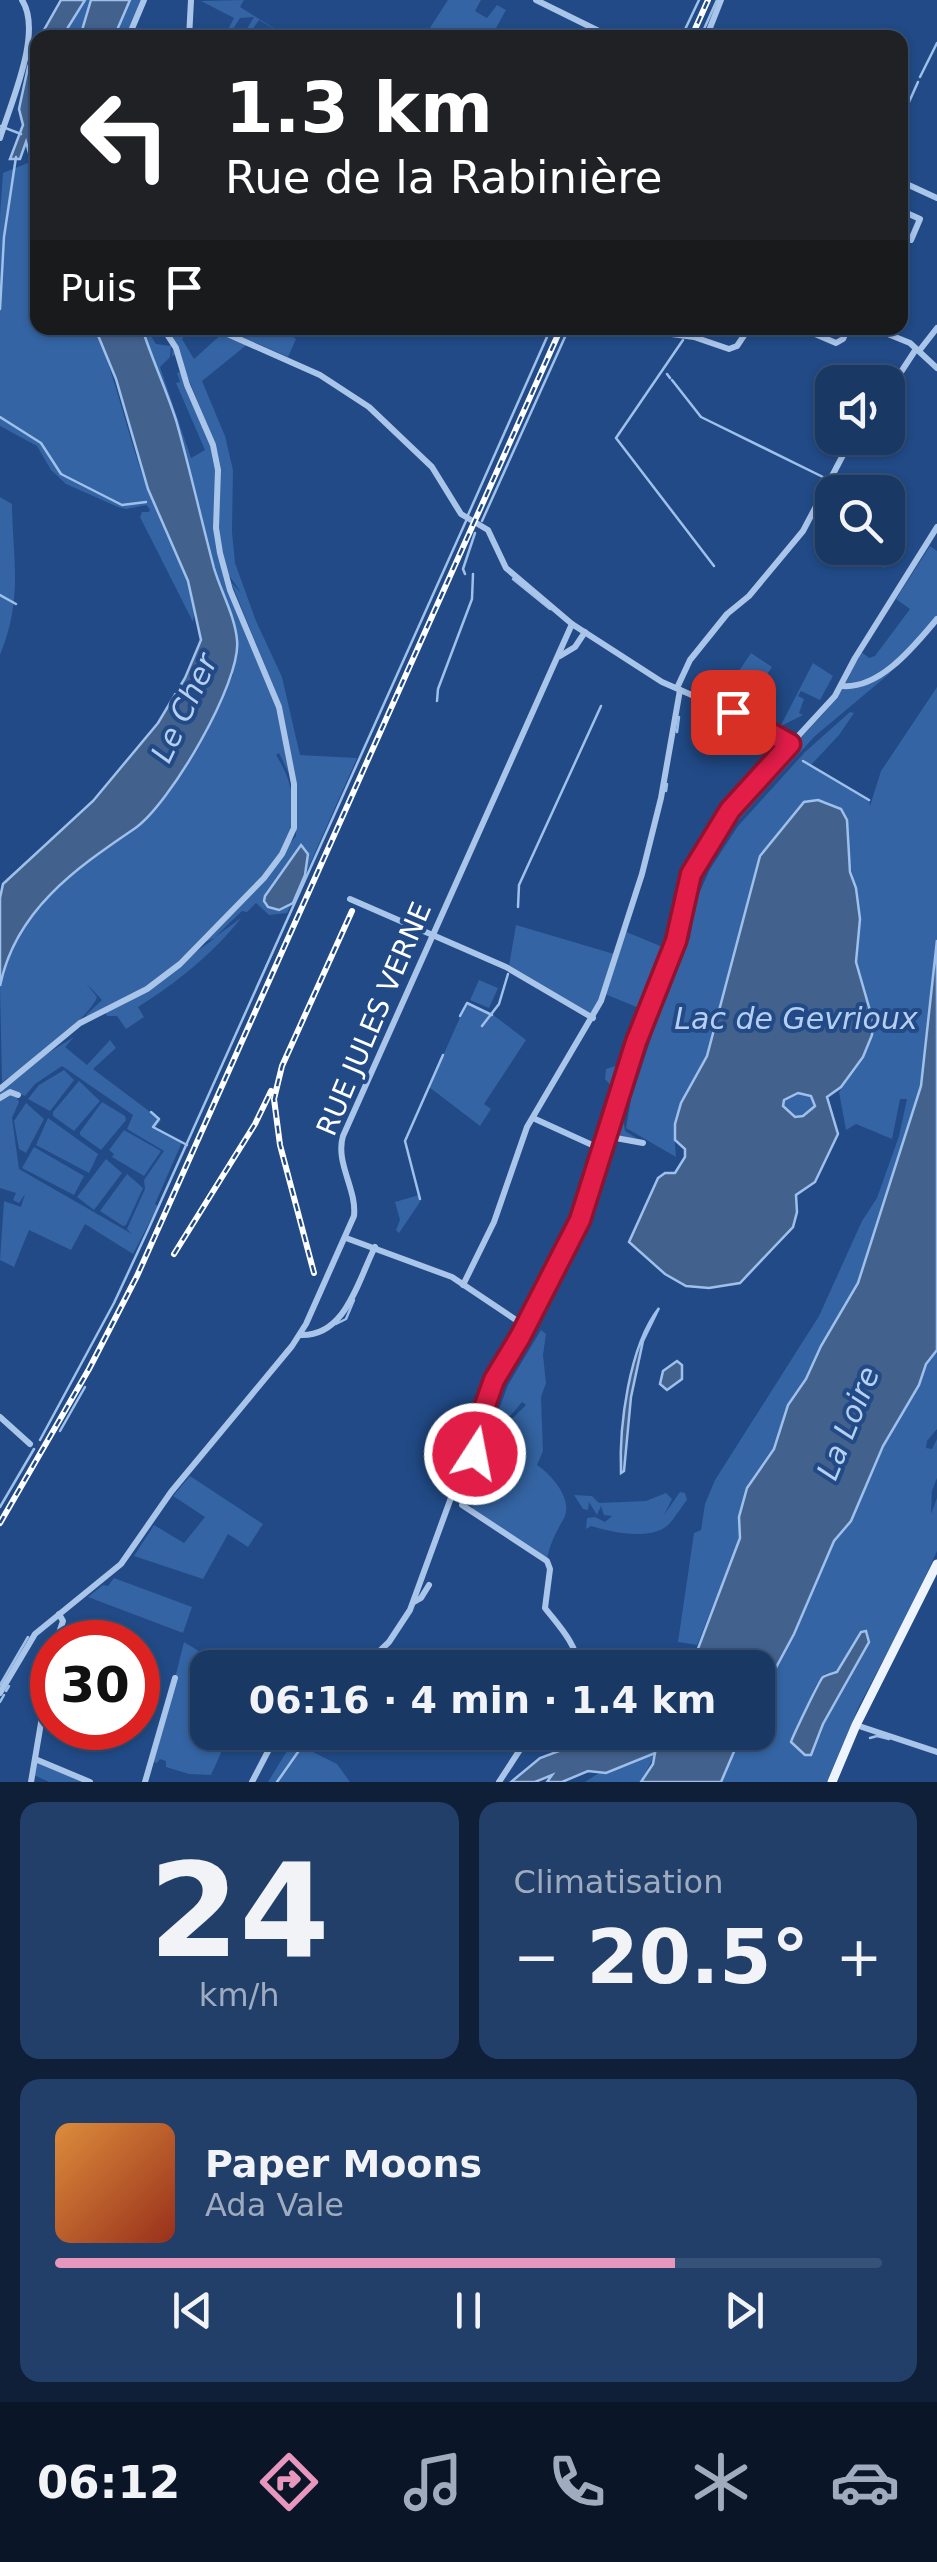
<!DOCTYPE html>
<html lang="fr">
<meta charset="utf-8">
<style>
body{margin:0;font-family:"DejaVu Sans",sans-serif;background:#223f6a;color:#f1f3f6;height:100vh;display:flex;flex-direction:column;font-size:38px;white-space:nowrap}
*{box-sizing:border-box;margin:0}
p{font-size:32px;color:#9facbf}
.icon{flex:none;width:55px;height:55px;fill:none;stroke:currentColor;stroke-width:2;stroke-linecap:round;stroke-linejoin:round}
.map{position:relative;height:1782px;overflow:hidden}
.sheet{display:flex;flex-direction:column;gap:20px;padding:20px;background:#0e1f37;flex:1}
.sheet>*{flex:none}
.hud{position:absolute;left:30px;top:30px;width:878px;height:305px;border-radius:20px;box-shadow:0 2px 8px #0004,0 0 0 2px #375278;background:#202124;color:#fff;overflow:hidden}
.controls{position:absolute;left:815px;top:365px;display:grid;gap:20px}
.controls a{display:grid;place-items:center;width:90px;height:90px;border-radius:20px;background:#193864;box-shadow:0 2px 8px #0004,0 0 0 2px #375278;font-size:50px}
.speed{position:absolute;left:30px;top:1620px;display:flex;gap:20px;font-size:50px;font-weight:700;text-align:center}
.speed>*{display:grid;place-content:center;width:130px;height:130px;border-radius:50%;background:#193864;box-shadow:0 2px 8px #0004,0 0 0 2px #375278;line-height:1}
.speed .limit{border:15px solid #d22;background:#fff;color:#111}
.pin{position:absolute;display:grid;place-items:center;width:85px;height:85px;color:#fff;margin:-42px;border-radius:20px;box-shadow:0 5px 15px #0006}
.me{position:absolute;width:110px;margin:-55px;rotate:11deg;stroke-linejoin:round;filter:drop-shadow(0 0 8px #0008)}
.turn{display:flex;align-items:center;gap:35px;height:210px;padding:0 30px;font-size:45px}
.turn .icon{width:130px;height:130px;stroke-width:2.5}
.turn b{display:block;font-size:70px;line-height:85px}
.then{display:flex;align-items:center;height:95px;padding:0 30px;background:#0003;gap:20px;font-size:38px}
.big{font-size:75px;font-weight:700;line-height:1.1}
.sheet .widget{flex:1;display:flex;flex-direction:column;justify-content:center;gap:15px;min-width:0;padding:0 35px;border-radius:20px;background:#223f6a}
.sheet .dial{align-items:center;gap:0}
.dial b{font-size:130px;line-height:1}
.song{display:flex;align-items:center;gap:30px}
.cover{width:120px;height:120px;border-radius:15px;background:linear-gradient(135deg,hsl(30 70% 55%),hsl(10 70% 35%))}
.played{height:10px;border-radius:5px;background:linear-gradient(90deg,#e797bd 75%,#375278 75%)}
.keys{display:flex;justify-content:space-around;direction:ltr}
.heat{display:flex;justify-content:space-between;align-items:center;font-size:55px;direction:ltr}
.sheet .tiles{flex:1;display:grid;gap:20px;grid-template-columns:1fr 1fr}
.widget:last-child{grid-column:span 2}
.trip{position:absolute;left:190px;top:1650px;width:585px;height:100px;border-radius:20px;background:#193864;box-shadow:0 2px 8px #0004,0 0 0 2px #375278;font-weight:700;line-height:100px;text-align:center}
.menu{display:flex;height:160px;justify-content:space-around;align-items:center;background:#0a1628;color:#9facbf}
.menu .icon{width:70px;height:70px}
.menu .active{color:#e797bd}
.menu b{font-size:45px;color:#f1f3f6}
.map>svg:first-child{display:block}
</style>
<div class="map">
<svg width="937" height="1782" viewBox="0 0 937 1782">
<rect width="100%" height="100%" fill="#214a86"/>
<g fill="#3464a3" fill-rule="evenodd">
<polygon points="85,0 91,0 80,37 62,38"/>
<polygon points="130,0 142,0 126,37 114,38"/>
<polygon points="244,0 240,7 288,37 259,20 247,37 242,37 254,17 240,18 228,37 224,37 234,18 201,1"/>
<polygon points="448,0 481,0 475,11 487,18 497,5 506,10 496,28 499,30 497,35 506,37 463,29 457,37 424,37"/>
<path d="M30 162 37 182 38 328H95C117 381 128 437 148 491 162 528 201 584 193 622L140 517 142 512H149L150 509 146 505 126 509 118 507 66 484 51 470 37 446 0 426V215L3 173Z"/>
<path d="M142 328H146L156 344 171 346 170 357 160 367 191 458 205 450 176 383 180 382 177 373 180 372 175 355 172 356 173 347 216 460 215 524 223 571 275 698 289 774 279 753 276 755C290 776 297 803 292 828 285 867 182 962 148 986 130 998 107 1007 87 1017L86 1015 102 1000 86 983 97 997C90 1018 24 1068 2 1082L0 986 6 958 16 937 46 897 98 852 139 826 155 810 198 746 233 675 222 594 192 478 175 419Z"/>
<path d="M172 328H192L182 339 194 359 224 332 249 343 202 381 225 436 233 470 232 532 235 563 256 621 282 677 300 755 357 758 305 875 308 854 301 845 264 897 282 909 290 906 287 913 269 915 256 903 247 912 242 911 215 937 241 918C214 953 175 984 138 1007L144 1017 126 1029 117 1016H107L105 1012 132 998 215 938 205 942 296 836V786L277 695 231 582 242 594 226 571 218 527 220 489 209 429 170 334Z"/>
<polygon points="222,328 278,328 296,339 288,357"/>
<polygon points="888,495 895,500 889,511 902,522 896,532 906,539 884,568 857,550 888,548"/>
<path d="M0 497 12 504C13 563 23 598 0 655Z"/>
<polygon points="930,546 937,551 937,615 889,674 815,736 760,796 736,823 706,871 697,889 685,948 661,1002 623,1118 625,1131 638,1139 610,1135 645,1025 681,936 690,882 697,868 732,811 824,713 842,690 852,688 846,683 860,654 863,653 869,658 875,656 910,609 896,599"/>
<polygon points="751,653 772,667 751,698 729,686"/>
<polygon points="813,663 833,676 820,700 801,691 798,696 804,699 799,713 803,715 783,725 778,731"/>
<polygon points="937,687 937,940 921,1086 858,1284 821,1346 806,1379 788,1405 774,1449 739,1517 740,1538 697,1645 678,1642 694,1533 701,1530 705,1504 715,1480 819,1316 862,1221 877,1198 899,1136 907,1099 900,1099 892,1139 856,1124 846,1130 839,1092 863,1057 873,1022 856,962 859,912 841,809 825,801 804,802 760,856 707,1056 674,1131 676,1157 626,1128 631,1099 658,1017 690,938 697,898 710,869 738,826 805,752 850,712 854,713 839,735 811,765 869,800 870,806 881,771"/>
<polygon points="516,925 614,954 603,992 592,1014 509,966"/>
<polygon points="624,931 670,950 598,1144 594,1144 613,1088 605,1079 606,1069 622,1064 639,1008 605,994"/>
<polygon points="479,980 498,988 489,1008 470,1000"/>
<polygon points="466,1004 492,1014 526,1040 484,1104 491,1109 480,1126 429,1087"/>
<polygon points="74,1037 65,1047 87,1065 110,1040 116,1048 93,1069 161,1120 155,1128 182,1142 155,1204 158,1206 133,1254 85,1224 71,1250 29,1230 14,1267 0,1260 4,1201 21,1207 25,1194 19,1203 13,1200 16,1193 0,1188 0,1100 9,1093 16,1096 19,1102 12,1118 19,1169 132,1234 127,1229 145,1189 144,1180 164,1151 127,1129 133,1115 62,1066 35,1084 25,1096 14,1092 0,1096 0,1092 48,1053"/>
<polygon points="64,1070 74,1080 50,1111 28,1099 39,1085"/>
<polygon points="79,1081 100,1101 74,1131 53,1116 53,1112"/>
<polygon points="798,1093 807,1094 814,1100 815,1106 803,1116 795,1117 783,1106 784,1100"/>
<polygon points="102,1102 125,1116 126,1120 101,1150 80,1135 80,1132"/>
<polygon points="26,1103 44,1119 26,1153 19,1149 14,1121"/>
<polygon points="48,1118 98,1154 89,1173 36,1145"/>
<polygon points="124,1130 161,1151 144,1176 112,1157 114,1154 109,1150"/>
<polygon points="34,1147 84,1176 74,1195 22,1168"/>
<polygon points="106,1159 122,1173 94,1210 77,1197"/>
<polygon points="127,1174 143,1188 126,1225 123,1226 100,1211"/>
<polygon points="419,1195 420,1202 399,1233 396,1230 400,1220 395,1202"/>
<path d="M541 1330 546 1334 543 1355 546 1383 541 1397 543 1451 537 1465C552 1475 575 1501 563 1520 555 1534 551 1542 547 1558L471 1511 475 1501 471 1498 487 1451 501 1431 510 1436 515 1430 507 1424 526 1405 522 1402 497 1432 489 1436 508 1385Z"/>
<path d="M937 1350V1429L927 1441 926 1448 932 1449 937 1439V1478L932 1491 931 1514 937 1498V1551L911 1608 859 1706 827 1782H721L742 1733 758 1732V1701L794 1634 834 1541 851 1521 883 1446 919 1385 926 1364ZM861 1632 869 1642 823 1724 821 1734 801 1752 791 1742 816 1685 825 1674 837 1672Z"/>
<polygon points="190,1476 263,1524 248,1547 228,1534 203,1579 134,1556 154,1525 184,1543 205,1517 173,1496"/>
<path d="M680 1492 685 1493 687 1500C681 1507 675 1518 668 1525 651 1541 610 1532 591 1526L586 1529 587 1518 595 1517 605 1522 612 1516 604 1515 601 1506 597 1515 589 1502 588 1510 583 1509 574 1495 592 1496 599 1503 646 1501 666 1493 672 1499 664 1515Z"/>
<polygon points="114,1578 192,1607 183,1633 88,1597 103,1585 108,1586"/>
<polygon points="184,1642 225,1667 208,1668 208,1732 230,1733 211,1775 189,1774 166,1767 166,1761 160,1759 157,1763 154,1762"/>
<polygon points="298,1733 310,1733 306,1739 311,1751 337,1764 350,1782 268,1782"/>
<polygon points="656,1752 641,1782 585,1782 599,1773"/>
<polygon points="37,1763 84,1782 49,1782 34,1775"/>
</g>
<g fill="#43618d" stroke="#9ec0eb" stroke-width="2.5" fill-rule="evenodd">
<polygon points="61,0 85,0 62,37 40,37"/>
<polygon points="91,0 130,0 114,37 80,37"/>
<polygon points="37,44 37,182 26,142 20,159 10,159 23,125 19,109 28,67"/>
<path d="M95 328H142C152 359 166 389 176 420 190 469 201 519 214 568 221 592 235 616 237 640 242 681 169 806 134 829 75 869 15 911 0 986V898L3 884 93 801 158 723 185 678 201 640 188 581 148 489 116 379Z"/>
<path d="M818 800 841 809 847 820 850 872 856 888 860 919 856 962 873 1021 872 1035 863 1057 841 1087 827 1097 838 1134 815 1182 796 1195 797 1212 793 1227 740 1283 709 1288 686 1286 665 1274 629 1242 658 1178 665 1173H675L685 1157V1149L675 1140V1124L681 1103 707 1056 760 856 804 802ZM798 1093 811 1096 815 1106 803 1116 795 1117 783 1106 784 1100Z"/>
<polygon points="301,845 308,854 305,875 293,903 279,910 268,907 264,901 265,896"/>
<polygon points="937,940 937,1350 926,1364 919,1385 883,1446 851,1521 834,1541 794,1634 758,1701 758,1668 691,1667 740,1538 739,1517 747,1488 774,1449 788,1405 806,1379 821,1346 858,1283 921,1086"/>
<path d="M659 1308 643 1341 631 1397 624 1471 621 1473C619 1426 629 1346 659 1308Z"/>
<polygon points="677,1361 682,1365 682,1379 667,1390 660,1384 663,1371"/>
<path d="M866 1631 869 1642 823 1724 811 1755H805L791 1742C792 1738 820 1679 823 1677 826 1675 834 1673 837 1672L861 1632Z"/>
<polygon points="608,1733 608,1732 742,1733 721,1782 641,1782 653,1764 655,1753 606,1773 588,1771 562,1782 547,1782 552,1775 535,1782 511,1782 540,1758"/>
</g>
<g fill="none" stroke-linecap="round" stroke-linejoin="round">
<g stroke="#9ec0eb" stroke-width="2.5">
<polyline points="681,38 699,0"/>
<polyline points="700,38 717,0"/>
<polyline points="920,77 937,43"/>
<polyline points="0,126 21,134"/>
<polyline points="902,136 909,102 918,82"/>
<polyline points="0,309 4,237 16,157"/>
<polyline points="683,340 616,438 714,566"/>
<polyline points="667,374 670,378"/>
<polyline points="672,380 701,417 825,478"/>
<polyline points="0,417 41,443 61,474 122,505 146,502"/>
<polyline points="468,515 551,328"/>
<polyline points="482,521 569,328"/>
<polyline points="465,574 463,569 475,533"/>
<polyline points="513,579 550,609"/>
<polyline points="0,595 16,604"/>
<polyline points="437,701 438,689 472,599 473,574"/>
<polyline points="677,732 679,717"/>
<polyline points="803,761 869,800"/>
<polyline points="666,791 667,784"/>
<polyline points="518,907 519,885 601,706"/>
<polyline points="460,1016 467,1003 492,1015"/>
<polyline points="482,1026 499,1004 508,974"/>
<polyline points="151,1112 159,1119 153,1127 187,1145"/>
<polyline points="420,1199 405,1141 443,1055"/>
<polyline points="336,1324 346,1319 354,1300"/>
<polyline points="60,1431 85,1387"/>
<polyline points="40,1440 114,1303 148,1230 466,521"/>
<polyline points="0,1507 34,1449"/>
<polyline points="0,1685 28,1637"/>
<polyline points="6,1691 9,1686"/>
<polyline points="0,1702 4,1695"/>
<polyline points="870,1738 877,1736 889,1739"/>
<polyline points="277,1782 312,1732"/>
</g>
<g stroke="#aac5ea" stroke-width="6">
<polyline points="536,0 613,38"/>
<polyline points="128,38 144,0"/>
<polyline points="189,38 191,0"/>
<polyline points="706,38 721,0"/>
<path d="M0 138C11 102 43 32 22 0"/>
<polyline points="900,181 937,198"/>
<polyline points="900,194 905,183"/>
<polyline points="900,210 920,219 911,240"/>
<polyline points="214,328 320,375 369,407 432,467 461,514 488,530 506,568 572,624 662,682 733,713 790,745"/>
<polyline points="626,328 694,337 729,349 737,346 749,328"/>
<polyline points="801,328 836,343 843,339 848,328"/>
<polyline points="873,328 910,343 937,368"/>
<polyline points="919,351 937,328"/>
<polyline points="888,392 916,349"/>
<polyline points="560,656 575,647 585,632"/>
<path d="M841 686C880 690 915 645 937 619"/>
<polyline points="677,688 690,660 727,614 749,596 803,531 852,438"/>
<polyline points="350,899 506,967 593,1018"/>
<polyline points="0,1089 80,1023 147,989 180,964 264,878 282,854 294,828 294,784 279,707 230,590 220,553 216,528 218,470 213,445 187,385 176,348 163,328"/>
<polyline points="0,1098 10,1092 18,1095"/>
<polyline points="533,1118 601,1149"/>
<polyline points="605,1136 643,1143"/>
<polyline points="346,1238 452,1277 525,1326"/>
<polyline points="463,1285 494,1222 527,1127 601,1001 642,874 661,798 680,690"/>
<path d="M300 1335C346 1337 358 1280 375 1247"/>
<polyline points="0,1417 30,1444"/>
<path d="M472 1444 475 1454 462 1505 547 1561 550 1569 545 1608C558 1625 577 1644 579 1668"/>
<polyline points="414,1602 421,1598 429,1585"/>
<polyline points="56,1642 63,1621 59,1614"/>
<polyline points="362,1668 389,1642 410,1610 494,1380 520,1337 581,1220 637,1042 676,941 691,874 730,810 835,696 855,658 937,527"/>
<path d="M0 1693 35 1634 121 1564 171 1492 292 1346 306 1324 354 1216C357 1189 335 1163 343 1136L572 624"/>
<polyline points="856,1725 937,1752"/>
<polyline points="35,1759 90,1782"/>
<polyline points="31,1782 52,1658"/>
<polyline points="145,1782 175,1678"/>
<polyline points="252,1782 278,1732"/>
<polyline points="499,1782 523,1745 540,1732"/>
</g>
<polyline stroke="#eef4fe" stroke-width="9" points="832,1782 856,1725 937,1564"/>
<g stroke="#fff" stroke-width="6">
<g id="rail">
<polyline points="691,38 708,0"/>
<polyline points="174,1254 255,1124 271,1091"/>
<polyline points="314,1273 280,1145 274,1099 282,1066 352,911"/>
<polyline points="0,1523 89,1369 137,1276 561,328"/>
</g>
</g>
<use href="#rail" stroke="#214a86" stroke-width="2.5" stroke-dasharray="8" stroke-linecap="butt"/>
</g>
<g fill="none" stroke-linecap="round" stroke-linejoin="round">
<g stroke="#92132f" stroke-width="25">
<polyline id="route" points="475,1454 472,1442 494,1380 520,1337 580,1220 636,1042 676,941 691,874 730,810 790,744 733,712"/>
</g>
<use href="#route" stroke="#e11d48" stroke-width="18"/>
</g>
<g text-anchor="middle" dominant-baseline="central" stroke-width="8" stroke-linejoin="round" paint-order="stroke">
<g font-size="28" fill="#fff" stroke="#214a86">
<text transform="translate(374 1019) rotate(-67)">RUE JULES VERNE</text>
</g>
<g font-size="30" font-style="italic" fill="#b6cff1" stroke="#214a86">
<text transform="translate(184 708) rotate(-65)">Le Cher</text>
<text x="796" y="1018">Lac de Gevrioux</text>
<text transform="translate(848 1423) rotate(-68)">La Loire</text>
</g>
</g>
</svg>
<div class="controls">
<a><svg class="icon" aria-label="sound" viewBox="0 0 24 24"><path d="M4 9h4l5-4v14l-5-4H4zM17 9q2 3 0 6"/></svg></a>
<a><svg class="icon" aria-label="search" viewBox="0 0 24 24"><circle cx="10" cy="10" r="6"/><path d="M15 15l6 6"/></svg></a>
</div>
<div class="speed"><div class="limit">30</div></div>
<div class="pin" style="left:733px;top:712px;background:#d93025"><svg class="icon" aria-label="arrive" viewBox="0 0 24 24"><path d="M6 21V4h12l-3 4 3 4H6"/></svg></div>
<svg class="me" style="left:475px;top:1454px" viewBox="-20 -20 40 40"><circle r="17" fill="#e11d48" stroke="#fff" stroke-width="3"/><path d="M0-11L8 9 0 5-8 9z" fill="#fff"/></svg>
<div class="trip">06:16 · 4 min · 1.4 km</div>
<div class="hud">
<div class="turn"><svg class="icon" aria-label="left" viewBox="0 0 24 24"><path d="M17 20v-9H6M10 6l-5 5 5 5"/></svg><div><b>1.3 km</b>Rue de la Rabinière</div></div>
<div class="then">Puis<svg class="icon" aria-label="arrive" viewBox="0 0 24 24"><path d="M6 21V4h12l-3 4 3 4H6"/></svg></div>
</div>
</div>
<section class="sheet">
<div class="tiles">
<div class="widget dial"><b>24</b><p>km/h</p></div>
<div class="widget"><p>Climatisation</p>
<div class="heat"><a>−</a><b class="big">20.5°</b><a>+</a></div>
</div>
<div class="widget">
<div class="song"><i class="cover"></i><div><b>Paper Moons</b><p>Ada Vale</p></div></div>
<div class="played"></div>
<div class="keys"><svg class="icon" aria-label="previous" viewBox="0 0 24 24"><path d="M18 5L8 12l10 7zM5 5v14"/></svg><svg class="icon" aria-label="pause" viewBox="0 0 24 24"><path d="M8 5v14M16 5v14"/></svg><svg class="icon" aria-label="next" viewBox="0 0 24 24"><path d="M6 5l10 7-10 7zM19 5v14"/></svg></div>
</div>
</div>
</section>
<nav class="menu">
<b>06:12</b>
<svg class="icon active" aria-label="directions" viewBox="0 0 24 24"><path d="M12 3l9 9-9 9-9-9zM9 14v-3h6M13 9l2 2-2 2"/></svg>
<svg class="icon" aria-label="music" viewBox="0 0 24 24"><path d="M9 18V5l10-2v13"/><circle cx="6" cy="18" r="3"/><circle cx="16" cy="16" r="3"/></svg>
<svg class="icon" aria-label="phone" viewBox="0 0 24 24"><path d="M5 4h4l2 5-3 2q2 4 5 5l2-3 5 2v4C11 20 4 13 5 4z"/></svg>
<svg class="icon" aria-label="climate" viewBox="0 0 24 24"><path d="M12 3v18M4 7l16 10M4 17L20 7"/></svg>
<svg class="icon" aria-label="car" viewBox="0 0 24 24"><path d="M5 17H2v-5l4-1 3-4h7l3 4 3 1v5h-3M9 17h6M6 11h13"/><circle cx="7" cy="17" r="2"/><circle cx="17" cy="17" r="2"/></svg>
</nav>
